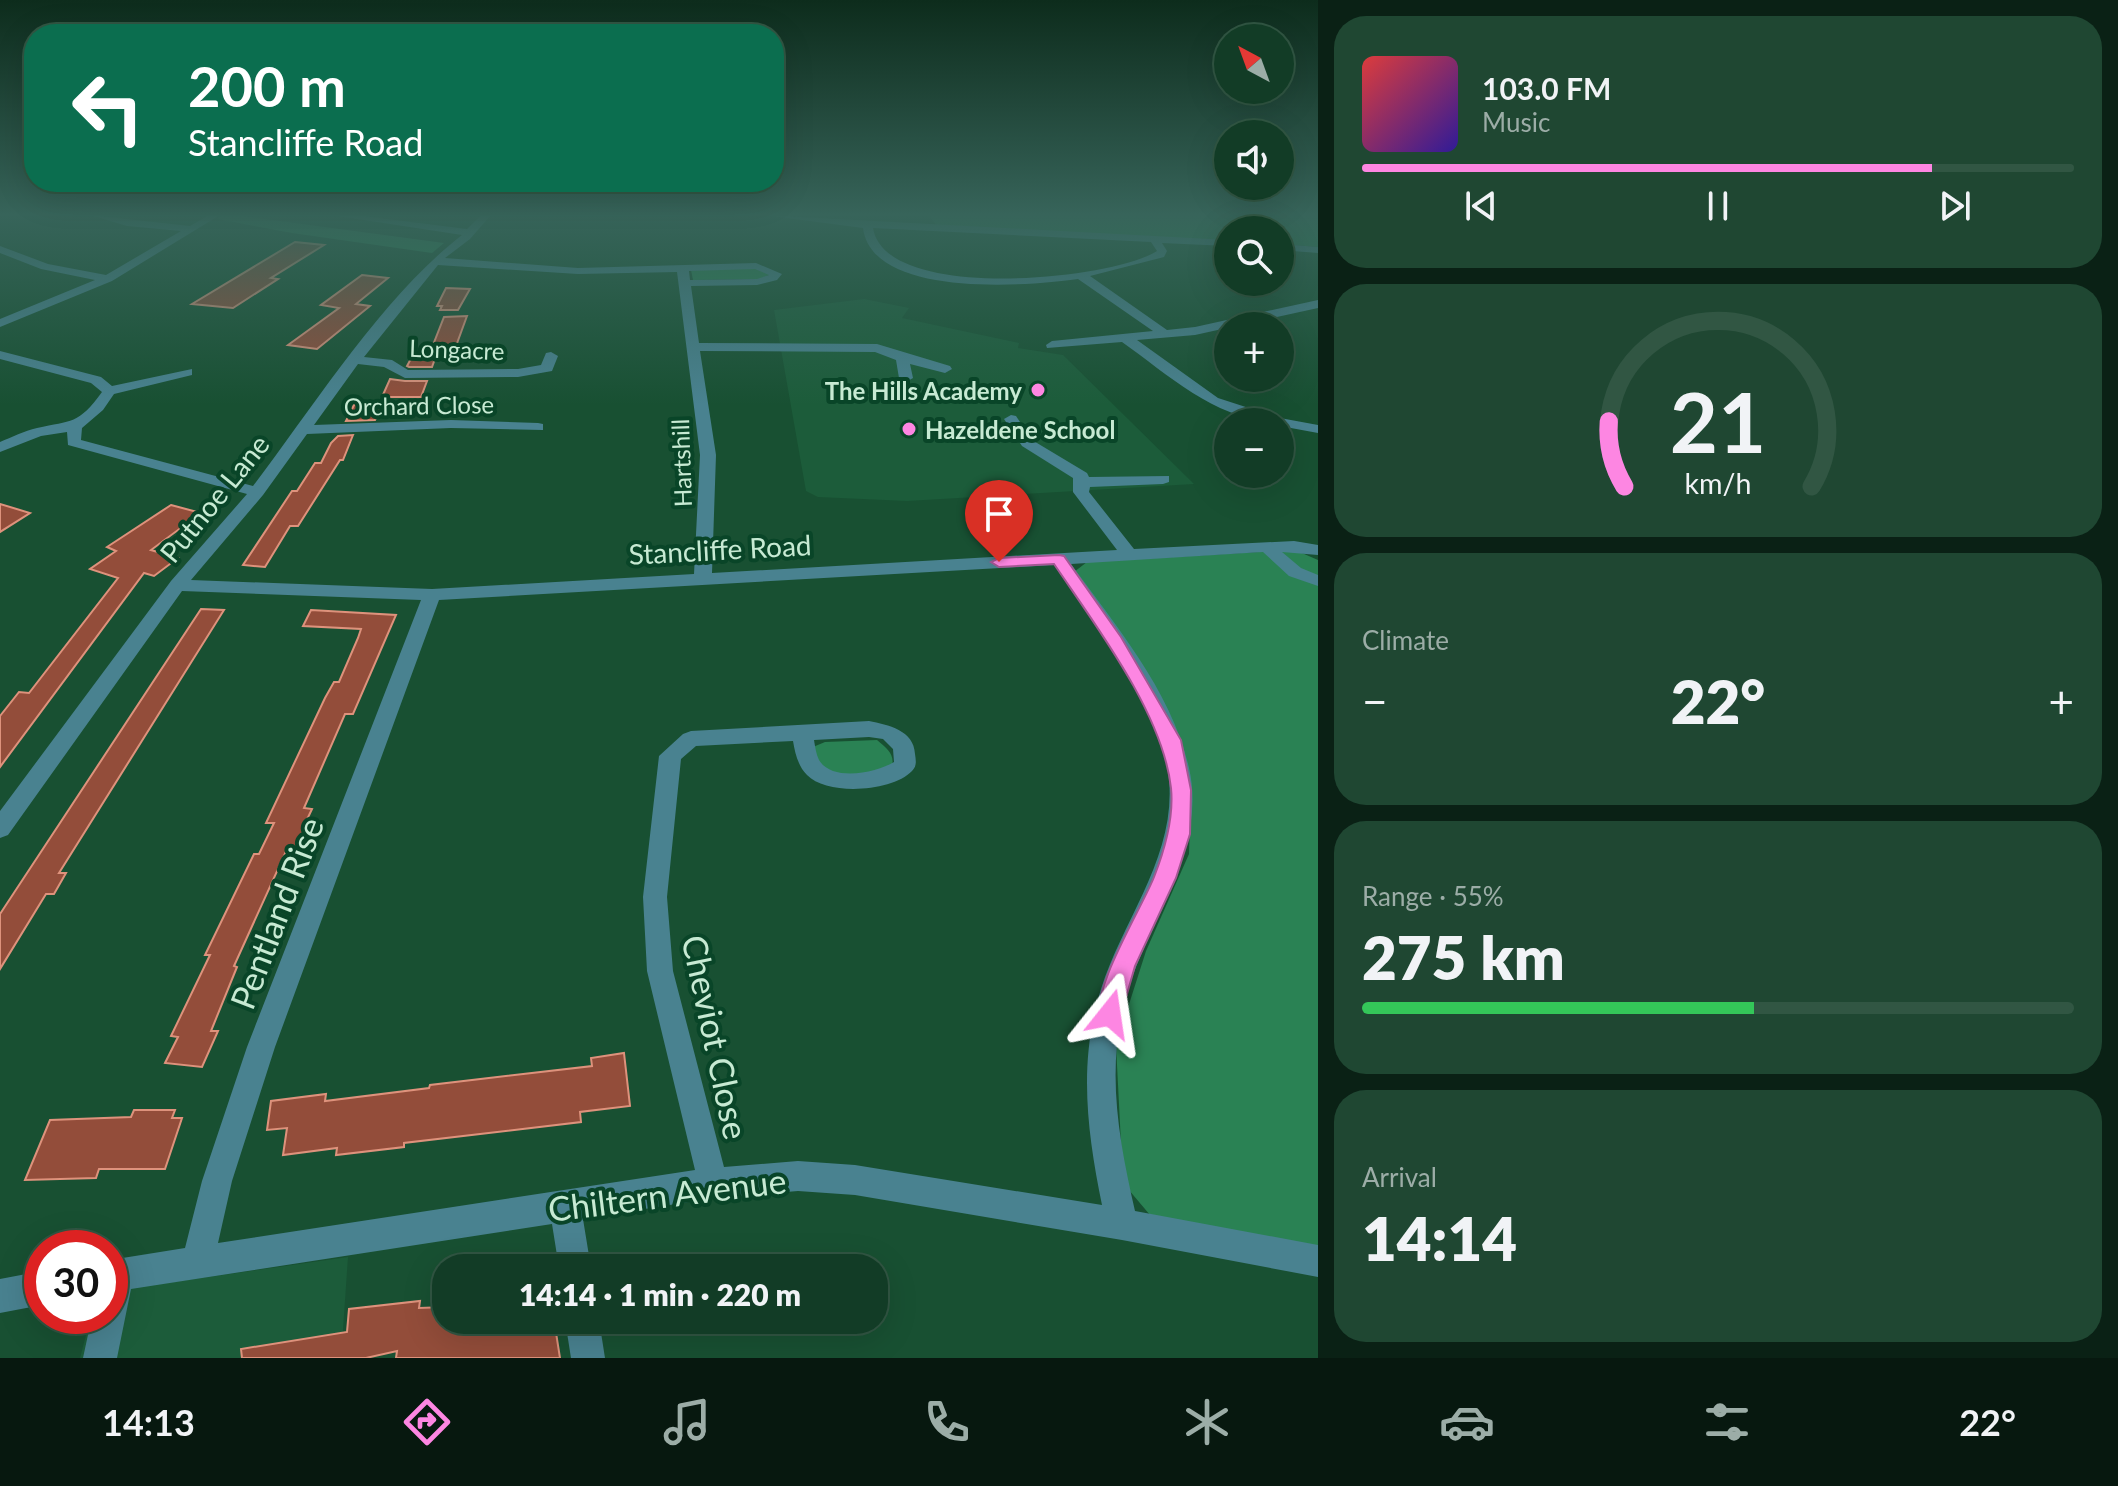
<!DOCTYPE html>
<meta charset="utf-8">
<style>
body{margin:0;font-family:Lato,sans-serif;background:#1f4732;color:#f1f3f6;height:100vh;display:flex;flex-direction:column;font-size:30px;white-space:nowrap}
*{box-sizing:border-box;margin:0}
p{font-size:26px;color:#9cada7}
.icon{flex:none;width:44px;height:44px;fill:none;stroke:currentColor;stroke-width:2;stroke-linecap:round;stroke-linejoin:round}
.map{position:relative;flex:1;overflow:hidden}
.side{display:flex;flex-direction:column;gap:16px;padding:16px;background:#0a2115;width:800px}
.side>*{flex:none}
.guide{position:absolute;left:24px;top:24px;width:760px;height:168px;border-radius:32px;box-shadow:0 8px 32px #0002,0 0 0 2px #315643;background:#0b6e4f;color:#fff;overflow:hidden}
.needle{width:52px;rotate:319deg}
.fabs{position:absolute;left:1214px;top:24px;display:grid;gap:16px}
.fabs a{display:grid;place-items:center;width:80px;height:80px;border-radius:50%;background:#123c26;box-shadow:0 8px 32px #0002,0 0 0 2px #315643;font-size:40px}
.speed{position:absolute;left:24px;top:1230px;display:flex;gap:16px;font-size:40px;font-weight:700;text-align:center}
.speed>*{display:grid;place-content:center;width:104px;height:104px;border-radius:50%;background:#123c26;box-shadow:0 8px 32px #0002,0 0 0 2px #315643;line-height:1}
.speed .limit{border:12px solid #d22;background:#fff;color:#111}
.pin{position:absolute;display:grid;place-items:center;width:68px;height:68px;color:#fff;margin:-82px -34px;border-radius:50% 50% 50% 0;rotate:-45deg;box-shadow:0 0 8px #0007}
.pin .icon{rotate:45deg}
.me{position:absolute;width:88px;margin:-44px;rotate:15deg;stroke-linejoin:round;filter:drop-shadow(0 0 6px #0008)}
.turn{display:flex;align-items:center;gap:28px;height:168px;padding:0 32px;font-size:36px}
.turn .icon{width:104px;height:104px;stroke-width:2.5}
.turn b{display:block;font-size:56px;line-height:68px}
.big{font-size:60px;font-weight:800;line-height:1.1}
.side .card{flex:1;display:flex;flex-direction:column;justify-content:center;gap:12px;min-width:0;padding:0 28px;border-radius:32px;background:#1f4732}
.side .dial{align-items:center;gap:0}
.dial svg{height:208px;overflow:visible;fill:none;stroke:#315643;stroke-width:7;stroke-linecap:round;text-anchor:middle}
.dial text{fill:#f1f3f6;stroke:none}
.song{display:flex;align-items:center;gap:24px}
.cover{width:96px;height:96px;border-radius:12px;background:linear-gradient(135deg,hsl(0 70% 55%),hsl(250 70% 35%))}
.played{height:8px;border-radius:4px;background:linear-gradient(90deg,#fd86e2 80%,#315643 80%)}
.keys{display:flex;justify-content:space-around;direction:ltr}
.heat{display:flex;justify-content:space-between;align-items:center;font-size:44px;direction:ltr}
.charge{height:12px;border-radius:6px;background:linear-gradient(90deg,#34c759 55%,#315643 0)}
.trip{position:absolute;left:432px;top:1254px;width:456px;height:80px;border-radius:32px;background:#123c26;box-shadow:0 8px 32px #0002,0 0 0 2px #315643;font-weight:800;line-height:80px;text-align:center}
.menu{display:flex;height:128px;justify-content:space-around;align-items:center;background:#07180f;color:#9cada7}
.menu .icon{width:56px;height:56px}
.menu .on{color:#fd86e2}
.menu b{font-size:36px;color:#f1f3f6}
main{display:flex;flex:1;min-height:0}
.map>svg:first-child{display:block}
</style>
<main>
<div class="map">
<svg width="1318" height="1358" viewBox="0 0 1318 1358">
<rect width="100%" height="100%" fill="#185032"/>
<g fill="#1c5c3a">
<polygon points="864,299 909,308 902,318 1019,343 1018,348 1063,355 1194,484 907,501 818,497 806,491 774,310"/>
<polygon points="348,1257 341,1358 80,1358 91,1316 110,1316 110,1291"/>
</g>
<g fill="#2a8254">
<polygon points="223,215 236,215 444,243 432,253 292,233 217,219"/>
<polygon points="929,215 1318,215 1318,247 1280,244 1280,230 1228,230 1228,241 936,225"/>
<polygon points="754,268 771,274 760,279 693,280 691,270"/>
<polygon points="1295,550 1318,560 1318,1255 1161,1228 1123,1183 1116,1045 1146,951 1189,854 1191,790 1180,739 1074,572 1087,562"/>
<path d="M877 740C889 750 897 756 890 772L828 778 814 768 813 747 825 742Z"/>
</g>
<g fill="#934d3a" stroke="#de927c" stroke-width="2">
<polygon points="295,242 324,245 271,278 278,279 233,308 192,304"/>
<polygon points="362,275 388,278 356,304 370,306 317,349 288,345 339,308 321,305"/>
<polygon points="446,288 470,289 458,310 440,310 442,306 437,306"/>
<polygon points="467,316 456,346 433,345 444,317"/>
<polygon points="414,353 437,353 432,367 409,367 407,366"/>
<polygon points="390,379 405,381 427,381 421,397 382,397"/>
<polygon points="355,403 383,403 375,420 346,421"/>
<polygon points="353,435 343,460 340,460 298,526 290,526 265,567 243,565 292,491 297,491 315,463 321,463 331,443 338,436"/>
<polygon points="0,504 30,513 0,532"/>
<polygon points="171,505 201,513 151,550 178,558 154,576 144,573 0,767 0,716 19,692 29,693 118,578 90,569 116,551 107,547"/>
<polygon points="201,609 224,610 59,873 66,873 54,894 46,894 0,969 0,914"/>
<polygon points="311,610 396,615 353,714 345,714 304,808 312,809 303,828 312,829 304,848 288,847 234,966 237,967 211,1031 218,1031 202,1067 165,1063 178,1037 171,1036 210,955 205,955 254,854 259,854 274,823 266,823 325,698 334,682 339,682 358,638 361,629 303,626"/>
<polygon points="624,1053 630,1106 580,1112 581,1122 404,1143 404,1147 336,1155 337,1148 283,1155 287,1128 267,1130 271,1101 326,1094 325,1101 429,1088 430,1085 592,1066 591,1058"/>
<polygon points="134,1110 175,1110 172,1118 182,1118 165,1169 99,1169 96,1178 25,1180 50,1120 131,1117"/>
<polygon points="420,1301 419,1308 446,1307 446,1320 554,1320 560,1358 396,1358 397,1351 366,1358 242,1358 241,1349 347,1332 349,1309"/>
</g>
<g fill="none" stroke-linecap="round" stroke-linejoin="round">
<g fill="#498290" fill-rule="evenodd">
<polygon points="90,215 190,226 209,215 220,215 112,281 0,327 0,319 95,280 41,269 0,253 0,246 48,264 106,275 181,231 127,226"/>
<path d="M331 215H355L467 229 481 215H491L470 239 445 258 578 268 756 263 782 274 777 280 757 285 691 286 699 343 877 344 950 366 952 369 945 373 910 364 913 378 906 382 899 378 896 360 875 352 700 351 716 455 712 573 1117 550 1073 492V478L1022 446 1004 419 1011 415 1016 416 1032 440 1087 473 1089 477 1169 476V482L1163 484 1090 487 1089 492 1134 549 1294 541 1318 545V555L1282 552 1301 568 1318 575V586L1289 576 1263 552 1071 564C1116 626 1172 692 1189 768 1208 851 1145 924 1125 1000 1106 1072 1119 1140 1135 1211L1318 1245V1277L1122 1240 855 1195 798 1191 713 1198 583 1219 591 1268H559L552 1224 131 1289 117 1358H83L92 1316H110V1260L185 1248 202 1181 247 1047 421 600 182 591 8 835 0 838V811L171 581 247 494 68 445 67 432 41 436 0 452V442C12 437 24 431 37 428 72 420 78 425 102 392L91 383 0 359V351L101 377 112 386 192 369V375L114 394 103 410 82 428 81 440 253 486C314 406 382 297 462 235ZM438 265 578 274 677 272 700 455 694 574 432 589 191 580 263 495 307 434 451 428 543 430V424L538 423 451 420 314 425 358 364 384 367 405 378 518 377 552 371 558 356 551 352 546 353 541 365 518 369 408 370 392 360 364 357ZM755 269 769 275 757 279 690 280 689 271ZM1054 565C1097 626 1156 695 1168 771 1180 852 1124 916 1101 989 1078 1062 1087 1131 1102 1205L855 1165 798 1161 724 1167 673 971 667 897 681 759 696 746 793 741C795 753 798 766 807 775 827 796 892 792 912 771 917 766 916 761 915 754 914 730 888 725 869 721L691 731 683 734 659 756 643 897 647 971 695 1170 218 1243 232 1181 275 1047 439 600ZM869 737 883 739 893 749 894 762C876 773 832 782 819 760 816 754 815 746 814 740Z"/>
<path d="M764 215 1228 240V246L1162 243 1167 251 1164 257 1090 276 1167 330 1195 327 1318 300V308L1195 335 1137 340 1218 398 1280 418 1318 425V433L1280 426V422C1218 422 1170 376 1122 342L1047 348 1046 345 1052 341 1153 331 1078 279C1029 286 872 299 863 228ZM873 228 1151 242 1157 251C1112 280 885 303 873 228Z"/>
<polygon points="1280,244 1318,247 1318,253 1280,250"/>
<polygon points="1228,441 1228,455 1219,454 1219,448"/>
<polygon points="42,1271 42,1305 0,1313 0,1279"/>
<polygon points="565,1320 599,1320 605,1358 571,1358"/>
</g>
</g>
<linearGradient id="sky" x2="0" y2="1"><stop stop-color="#0d2c1c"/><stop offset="0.53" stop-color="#37645a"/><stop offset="1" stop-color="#37645a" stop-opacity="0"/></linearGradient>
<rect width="1318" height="405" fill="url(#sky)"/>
<path fill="#fd86e2" stroke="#a45793" stroke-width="2" d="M1059 555 1064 556 1121 637 1181 740 1191 790 1190 834 1176 878 1135 966 1119 1022 1110 1025 1101 1022C1088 993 1142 908 1154 877 1165 849 1174 818 1171 788 1163 714 1096 626 1054 564L999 567 991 562 999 558Z"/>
<g fill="#fd86e2" stroke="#094528" stroke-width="3">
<circle cx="1038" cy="390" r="8"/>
<circle cx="909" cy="429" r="8"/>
</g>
<g text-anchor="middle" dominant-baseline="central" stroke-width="8" stroke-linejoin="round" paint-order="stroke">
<g font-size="24" fill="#c7ead3" stroke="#094528">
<text transform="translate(457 349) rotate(2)">Longacre</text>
<text transform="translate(419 405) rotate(-1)">Orchard Close</text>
<text transform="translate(681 463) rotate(-92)">Hartshill</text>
</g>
<g font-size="24" font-weight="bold" fill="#c7ead3" stroke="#094528" text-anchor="end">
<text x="1022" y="390">The Hills Academy</text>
<text x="925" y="429" text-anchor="start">Hazeldene School</text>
</g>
<g font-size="28" fill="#c7ead3" stroke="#094528">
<text transform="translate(214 498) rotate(-51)">Putnoe Lane</text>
<text transform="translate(720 549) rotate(-3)">Stancliffe Road</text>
</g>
<g font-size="34" fill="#c7ead3" stroke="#094528">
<text transform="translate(276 913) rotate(-69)">Pentland Rise</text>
<text transform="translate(716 1037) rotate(78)">Cheviot Close</text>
<text transform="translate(667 1194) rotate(-7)">Chiltern Avenue</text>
</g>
</g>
</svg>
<div class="fabs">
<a><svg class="needle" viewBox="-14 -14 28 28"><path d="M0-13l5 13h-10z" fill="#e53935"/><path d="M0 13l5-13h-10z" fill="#9cada7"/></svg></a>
<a><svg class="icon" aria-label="sound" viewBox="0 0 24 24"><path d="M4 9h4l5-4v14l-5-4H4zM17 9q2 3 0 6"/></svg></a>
<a><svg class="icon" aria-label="search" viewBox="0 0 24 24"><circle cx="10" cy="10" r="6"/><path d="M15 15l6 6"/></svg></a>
<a>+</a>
<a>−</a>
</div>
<div class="speed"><div class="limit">30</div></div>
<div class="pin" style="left:999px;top:562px;background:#d93025"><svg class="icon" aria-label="arrive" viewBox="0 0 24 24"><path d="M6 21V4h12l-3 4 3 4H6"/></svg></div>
<svg class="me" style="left:1110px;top:1014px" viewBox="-20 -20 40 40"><path d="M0-17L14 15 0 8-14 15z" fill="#fd86e2" stroke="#fff" stroke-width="4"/></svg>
<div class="trip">14:14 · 1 min · 220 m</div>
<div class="guide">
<div class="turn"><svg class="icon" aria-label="left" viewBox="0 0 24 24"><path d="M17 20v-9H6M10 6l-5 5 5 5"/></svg><div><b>200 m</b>Stancliffe Road</div></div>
</div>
</div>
<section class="side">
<div class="card">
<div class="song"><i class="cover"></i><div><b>103.0 FM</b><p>Music</p></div></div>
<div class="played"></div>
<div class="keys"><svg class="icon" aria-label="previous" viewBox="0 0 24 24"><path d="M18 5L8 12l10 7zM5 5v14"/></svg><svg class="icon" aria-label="pause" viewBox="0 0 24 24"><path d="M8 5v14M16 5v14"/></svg><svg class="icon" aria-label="next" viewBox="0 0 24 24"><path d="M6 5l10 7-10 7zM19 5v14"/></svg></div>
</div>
<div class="card dial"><svg viewBox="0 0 100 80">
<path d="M14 69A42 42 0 1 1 86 69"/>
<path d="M14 69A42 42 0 0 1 8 44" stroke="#fd86e2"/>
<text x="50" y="56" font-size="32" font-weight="700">21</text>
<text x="50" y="72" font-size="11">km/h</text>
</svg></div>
<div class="card"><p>Climate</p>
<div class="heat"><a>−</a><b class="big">22°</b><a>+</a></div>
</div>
<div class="card"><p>Range · 55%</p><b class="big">275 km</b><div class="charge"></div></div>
<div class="card"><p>Arrival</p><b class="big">14:14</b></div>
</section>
</main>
<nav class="menu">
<b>14:13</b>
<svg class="icon on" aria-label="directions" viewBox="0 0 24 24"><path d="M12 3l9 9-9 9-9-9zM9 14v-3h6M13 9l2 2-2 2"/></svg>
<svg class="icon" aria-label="music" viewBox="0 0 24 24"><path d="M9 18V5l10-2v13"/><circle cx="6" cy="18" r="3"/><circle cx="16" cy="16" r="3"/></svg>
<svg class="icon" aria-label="phone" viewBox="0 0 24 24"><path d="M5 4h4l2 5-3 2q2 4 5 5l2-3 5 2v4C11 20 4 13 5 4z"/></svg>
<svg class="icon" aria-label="climate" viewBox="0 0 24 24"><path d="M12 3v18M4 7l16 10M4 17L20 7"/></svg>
<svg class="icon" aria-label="car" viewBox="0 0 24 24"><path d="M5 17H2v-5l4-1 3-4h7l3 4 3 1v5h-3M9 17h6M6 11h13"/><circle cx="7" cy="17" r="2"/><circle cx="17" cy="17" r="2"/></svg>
<svg class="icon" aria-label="filters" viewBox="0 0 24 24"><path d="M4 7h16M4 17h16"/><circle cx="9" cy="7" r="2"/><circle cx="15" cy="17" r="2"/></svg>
<b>22°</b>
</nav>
